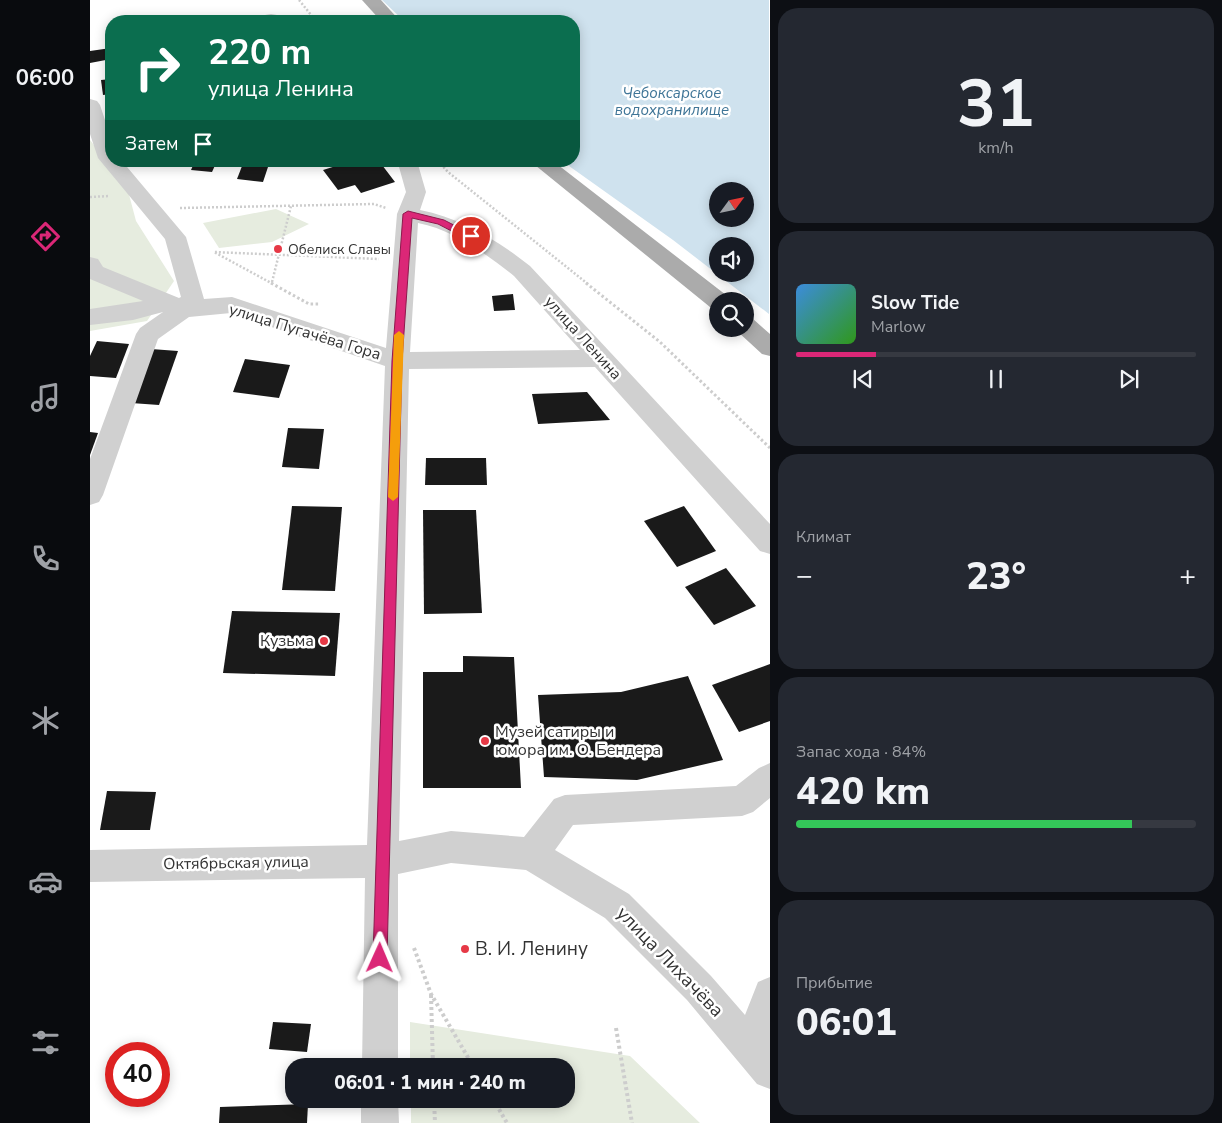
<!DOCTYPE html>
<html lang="ru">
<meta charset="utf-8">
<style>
body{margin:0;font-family:"Nunito Sans",sans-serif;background:#242831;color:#f1f3f6;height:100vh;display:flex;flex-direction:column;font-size:19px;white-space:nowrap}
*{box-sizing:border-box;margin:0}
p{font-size:16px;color:#9ea1a6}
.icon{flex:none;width:28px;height:28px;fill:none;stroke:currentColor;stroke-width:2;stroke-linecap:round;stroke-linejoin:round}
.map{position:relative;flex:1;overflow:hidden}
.details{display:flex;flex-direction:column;gap:8px;padding:8px;background:#0d0f14;width:452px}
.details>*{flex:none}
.hud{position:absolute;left:15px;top:15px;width:475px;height:152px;border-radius:20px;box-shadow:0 2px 12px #0003;background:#0b6e4f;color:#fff;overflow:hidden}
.needle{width:32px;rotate:57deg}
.fabs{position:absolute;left:619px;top:182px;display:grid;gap:10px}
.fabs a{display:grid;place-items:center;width:45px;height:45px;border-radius:50%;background:#171b24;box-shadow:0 2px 12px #0003;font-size:25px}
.speed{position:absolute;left:15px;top:1042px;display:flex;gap:10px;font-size:25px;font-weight:700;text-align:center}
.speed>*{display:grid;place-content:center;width:65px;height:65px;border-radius:50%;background:#171b24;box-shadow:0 2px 12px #0003;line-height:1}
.speed .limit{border:8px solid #d22;background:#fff;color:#111}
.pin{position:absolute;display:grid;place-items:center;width:42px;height:42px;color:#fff;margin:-21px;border:2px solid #fff;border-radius:50%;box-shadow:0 1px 5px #0007}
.me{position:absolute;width:55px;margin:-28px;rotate:1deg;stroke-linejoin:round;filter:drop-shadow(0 0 4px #0008)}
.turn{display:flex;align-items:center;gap:18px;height:105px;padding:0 20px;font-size:22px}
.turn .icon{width:65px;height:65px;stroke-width:2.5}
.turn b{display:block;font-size:35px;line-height:42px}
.then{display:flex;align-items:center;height:48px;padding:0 20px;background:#0003;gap:10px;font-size:19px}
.big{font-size:38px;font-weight:800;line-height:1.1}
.details .tile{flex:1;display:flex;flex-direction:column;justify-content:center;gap:8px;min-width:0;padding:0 18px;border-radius:20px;background:#242831}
.details .dial{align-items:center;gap:0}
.dial b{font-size:65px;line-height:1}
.song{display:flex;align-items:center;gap:15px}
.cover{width:60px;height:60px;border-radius:8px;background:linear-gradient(135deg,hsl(210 70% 55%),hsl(110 70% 35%))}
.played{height:5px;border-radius:2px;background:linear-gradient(90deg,#db2777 20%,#363941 20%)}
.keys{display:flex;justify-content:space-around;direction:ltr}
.heat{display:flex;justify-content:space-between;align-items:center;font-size:28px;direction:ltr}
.charge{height:8px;border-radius:4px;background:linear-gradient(90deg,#34c759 84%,#363941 0)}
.trip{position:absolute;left:195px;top:1058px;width:290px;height:50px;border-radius:20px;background:#171b24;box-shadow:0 2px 12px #0003;font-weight:800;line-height:50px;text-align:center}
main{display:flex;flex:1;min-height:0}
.tab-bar{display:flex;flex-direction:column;width:90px;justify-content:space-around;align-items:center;background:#090b0e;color:#9ea1a6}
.tab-bar .icon{width:35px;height:35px}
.tab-bar .on{color:#db2777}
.tab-bar b{font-size:22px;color:#f1f3f6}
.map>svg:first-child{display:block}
</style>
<main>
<nav class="tab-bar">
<b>06:00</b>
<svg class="icon on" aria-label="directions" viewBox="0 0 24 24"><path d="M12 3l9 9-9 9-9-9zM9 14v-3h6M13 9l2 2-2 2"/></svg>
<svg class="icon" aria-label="music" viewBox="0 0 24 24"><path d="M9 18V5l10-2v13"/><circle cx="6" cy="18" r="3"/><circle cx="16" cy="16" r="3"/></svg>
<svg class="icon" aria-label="phone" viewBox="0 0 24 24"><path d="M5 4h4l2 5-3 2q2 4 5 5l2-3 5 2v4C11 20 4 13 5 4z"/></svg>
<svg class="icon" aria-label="climate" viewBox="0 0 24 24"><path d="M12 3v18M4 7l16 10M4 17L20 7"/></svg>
<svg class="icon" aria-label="car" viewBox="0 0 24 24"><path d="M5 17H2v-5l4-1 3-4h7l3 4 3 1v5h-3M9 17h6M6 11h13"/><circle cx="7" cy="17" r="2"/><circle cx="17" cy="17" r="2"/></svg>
<svg class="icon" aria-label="filters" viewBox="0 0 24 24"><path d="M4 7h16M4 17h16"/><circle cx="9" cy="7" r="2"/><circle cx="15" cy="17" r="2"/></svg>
</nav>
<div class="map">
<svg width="680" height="1123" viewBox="0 0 680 1123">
<rect width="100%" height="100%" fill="#fff"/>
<g fill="#e6ecdf">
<polygon points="0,140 37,187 46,221 84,281 57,321 0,331"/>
<polygon points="186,209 219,224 182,242 129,248 113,223"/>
<polygon points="320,1022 540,1056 610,1123 321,1123 321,1099 476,1099 476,1066 320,1066"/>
</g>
<path fill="#cfe2ee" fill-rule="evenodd" d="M292 0H679V314L583 240 472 161H484V21H314ZM628 191H655V219H628ZM628 246H655V274H628Z"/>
<g fill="#1a1a1a">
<polygon points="21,48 21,59 0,63 0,51"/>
<polygon points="21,79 21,94 13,95 11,80"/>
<polygon points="105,161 127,161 122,172 101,170"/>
<polygon points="154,161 180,161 173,182 147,179"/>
<polygon points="262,161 289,161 305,182 271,193 265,185 248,190 233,170"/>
<polygon points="423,294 425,310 404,311 402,296"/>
<polygon points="7,341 39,344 26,378 0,376 0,356"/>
<polygon points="61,349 88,351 69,405 41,403"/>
<polygon points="155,359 200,365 189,398 143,392"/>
<polygon points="497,392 520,420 448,424 442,394"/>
<polygon points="198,428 234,429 229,469 192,467"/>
<polygon points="0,432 8,433 0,455"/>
<polygon points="336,458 396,458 397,485 335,485"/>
<polygon points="202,506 252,507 245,591 192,590"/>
<polygon points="594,506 626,551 587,567 554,521"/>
<polygon points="333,510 386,510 392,613 334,614"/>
<polygon points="636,568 666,606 624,625 595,587"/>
<polygon points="142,611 250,613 245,676 133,673"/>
<polygon points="373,656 424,657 431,788 333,788 333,672 373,672"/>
<polygon points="680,664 680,721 649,732 622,685"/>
<polygon points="598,676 633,760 547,780 454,777 448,695 531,692"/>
<polygon points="17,791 66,792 60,830 10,830"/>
<polygon points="183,1022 221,1024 217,1052 179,1049"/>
<polygon points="218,1104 217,1123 129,1123 130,1107"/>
</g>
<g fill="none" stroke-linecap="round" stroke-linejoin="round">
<g stroke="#cdcdcd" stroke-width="2.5" stroke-dasharray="2 2" stroke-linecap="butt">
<polyline points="209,0 226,21"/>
<polyline points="348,161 358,172 498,284"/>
<polyline points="0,197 20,196"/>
<polyline points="90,208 284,204 296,208"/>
<polyline points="182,282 201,206"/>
<polyline points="183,284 124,252 289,259"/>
</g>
<g stroke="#cdcdcd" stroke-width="3" stroke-dasharray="2.5 2.5" stroke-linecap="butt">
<polyline points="181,283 219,304 229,304"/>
<polyline points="496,283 570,342 680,448"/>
</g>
<g stroke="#cdcdcd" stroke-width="4" stroke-dasharray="3 3" stroke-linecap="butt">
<polyline points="324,948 341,994 383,1066"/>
<polyline points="341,995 343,1066"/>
<polyline points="526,1028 542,1123"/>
<polyline points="344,1099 345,1123"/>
<polyline points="403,1099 417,1123"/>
</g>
<g fill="#d0d0d0" fill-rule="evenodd">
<polygon points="181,14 187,15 193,21 174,21 172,19 175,15"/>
<path d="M0 99 7 101 10 105 21 138V161H32L96 237 114 299 142 297 296 348 307 214 316 192 309 167 305 161H327L336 192 330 210C371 218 407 240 440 266L680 524V554L670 551 505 367 319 369 309 841 361 831 434 837 464 799 475 795 646 786 669 768 680 763V798L663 812 652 816 483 825 465 850 539 894 621 976 655 1015 668 982 680 977V1089L667 1084 597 1000 515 918 436 870 361 863 308 874V1066H272L275 878 0 882V850L277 845 295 366 141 313 99 317 68 339 13 495 9 502 0 505V459L46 334 50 328 73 312 43 320 0 325V309L53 301 0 279V257L8 259 13 267 89 298 91 297 75 239 8 158 0 134ZM328 223C364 230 396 254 424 276L490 350 320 352Z"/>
<polygon points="271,1099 308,1099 309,1123 271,1123"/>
</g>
<g fill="#ababab" fill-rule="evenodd">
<polygon points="272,0 291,0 310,21 291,21"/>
<polygon points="440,161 463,161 636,295 639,301 628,301 628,309 620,307"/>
<polygon points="655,317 663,319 680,334 680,356 672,354 647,331 646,329 655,329"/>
</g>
</g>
<polygon fill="#db2777" stroke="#8e194d" points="318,211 354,220 385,236 381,239 377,239 348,224 322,218 312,361 297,958 295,963 290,966 285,963 283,958 302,361 313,214"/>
<polygon fill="#f59e0b" points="309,331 314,335 308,497 303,501 298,497 304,335"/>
<g fill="#e63946" stroke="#fff" stroke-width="2">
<circle cx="188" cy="249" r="5"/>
<circle cx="234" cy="641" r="5"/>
<circle cx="395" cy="741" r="5"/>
<circle cx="375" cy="949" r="5"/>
</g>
<g text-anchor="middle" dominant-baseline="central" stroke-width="5" stroke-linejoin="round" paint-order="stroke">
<g font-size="14" fill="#333" stroke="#fff" text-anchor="start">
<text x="198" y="249">Обелиск Славы</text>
</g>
<g font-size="15" font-style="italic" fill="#3f7597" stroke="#fff">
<text x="582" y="93">Чебоксарское<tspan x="582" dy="17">водохранилище</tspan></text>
</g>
<g font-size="16" fill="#333" stroke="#fff">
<text transform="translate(215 332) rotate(17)">улица Пугачёва Гора</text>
<text transform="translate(493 338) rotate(48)">улица Ленина</text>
<text transform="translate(146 863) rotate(-1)">Октябрьская улица</text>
</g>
<g font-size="16" fill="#333" stroke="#fff" text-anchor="end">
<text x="224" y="641">Кузьма</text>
<text x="405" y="732" text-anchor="start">Музей сатиры и<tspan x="405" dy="18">юмора им. О. Бендера</tspan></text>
</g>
<g font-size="19" fill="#333" stroke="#fff" text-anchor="start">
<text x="385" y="949">В. И. Ленину</text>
</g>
<g font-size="19" fill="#333" stroke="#fff">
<text transform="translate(580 962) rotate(46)">улица Лихачёва</text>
</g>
</g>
</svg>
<div class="fabs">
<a><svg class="needle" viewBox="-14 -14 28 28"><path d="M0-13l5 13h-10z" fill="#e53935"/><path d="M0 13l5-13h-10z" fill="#9ea1a6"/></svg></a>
<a><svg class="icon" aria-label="sound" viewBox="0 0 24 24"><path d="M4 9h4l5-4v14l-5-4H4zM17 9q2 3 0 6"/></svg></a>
<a><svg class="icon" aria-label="search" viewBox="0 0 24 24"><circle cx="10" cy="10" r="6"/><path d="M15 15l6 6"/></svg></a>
</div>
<div class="speed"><div class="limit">40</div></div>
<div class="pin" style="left:381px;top:236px;background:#d93025"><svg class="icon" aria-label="arrive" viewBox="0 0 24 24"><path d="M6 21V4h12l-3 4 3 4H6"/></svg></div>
<svg class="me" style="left:290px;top:958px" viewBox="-20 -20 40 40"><path d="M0-17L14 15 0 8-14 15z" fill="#db2777" stroke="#fff" stroke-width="4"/></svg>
<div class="trip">06:01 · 1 мин · 240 m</div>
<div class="hud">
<div class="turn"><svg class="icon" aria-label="right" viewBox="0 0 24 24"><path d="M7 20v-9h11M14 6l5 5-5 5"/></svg><div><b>220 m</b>улица Ленина</div></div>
<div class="then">Затем<svg class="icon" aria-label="arrive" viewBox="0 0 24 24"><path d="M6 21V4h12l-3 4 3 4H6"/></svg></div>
</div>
</div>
<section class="details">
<div class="tile dial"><b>31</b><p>km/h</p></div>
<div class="tile">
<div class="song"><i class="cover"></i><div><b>Slow Tide</b><p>Marlow</p></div></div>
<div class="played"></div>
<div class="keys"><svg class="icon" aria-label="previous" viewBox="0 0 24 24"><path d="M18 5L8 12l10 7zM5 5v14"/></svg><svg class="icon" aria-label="pause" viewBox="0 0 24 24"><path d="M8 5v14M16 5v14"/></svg><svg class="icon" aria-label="next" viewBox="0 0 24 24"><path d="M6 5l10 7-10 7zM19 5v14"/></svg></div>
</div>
<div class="tile"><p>Климат</p>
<div class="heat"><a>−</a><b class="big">23°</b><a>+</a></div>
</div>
<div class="tile"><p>Запас хода · 84%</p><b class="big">420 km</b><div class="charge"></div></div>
<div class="tile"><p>Прибытие</p><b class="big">06:01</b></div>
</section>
</main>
